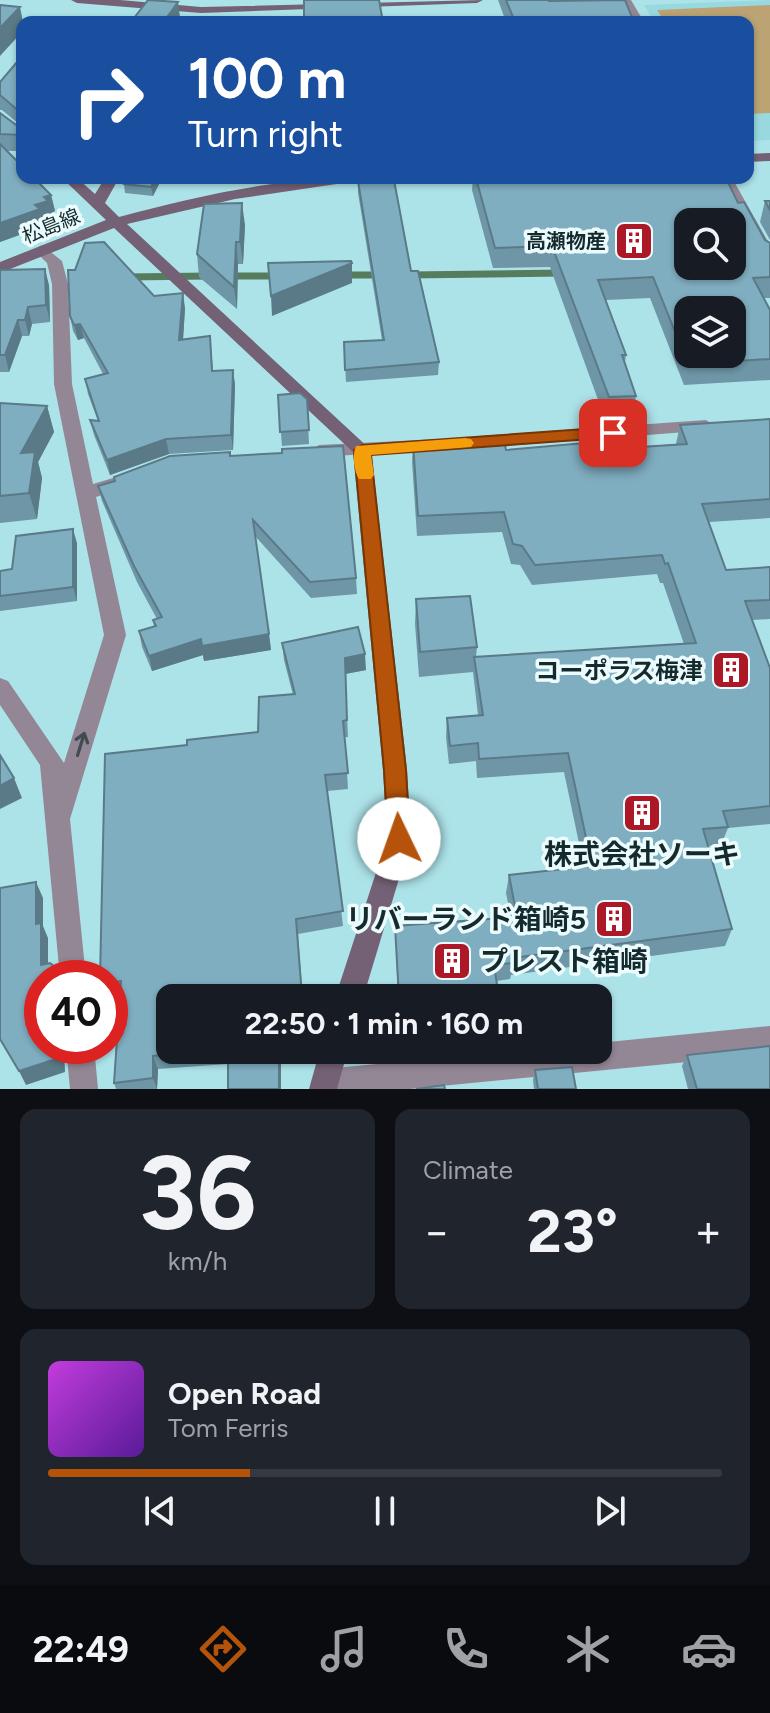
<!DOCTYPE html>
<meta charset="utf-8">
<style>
body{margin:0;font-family:Figtree,"Noto Sans JP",sans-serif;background:#20242c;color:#f1f3f6;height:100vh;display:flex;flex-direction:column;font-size:30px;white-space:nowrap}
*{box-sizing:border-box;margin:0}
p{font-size:26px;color:#9ea1a6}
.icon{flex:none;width:44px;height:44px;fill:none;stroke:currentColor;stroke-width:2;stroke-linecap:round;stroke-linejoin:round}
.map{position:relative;height:1089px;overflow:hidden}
.side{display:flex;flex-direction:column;gap:20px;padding:20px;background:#0d0f14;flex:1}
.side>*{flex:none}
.banner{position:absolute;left:16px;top:16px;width:738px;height:168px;border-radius:16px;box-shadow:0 2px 6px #0004;background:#1a4fa0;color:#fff;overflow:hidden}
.controls{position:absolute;left:674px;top:208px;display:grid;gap:16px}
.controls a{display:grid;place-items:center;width:72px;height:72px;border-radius:16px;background:#171b24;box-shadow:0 2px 6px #0004;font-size:40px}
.speed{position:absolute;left:24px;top:960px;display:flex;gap:16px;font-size:40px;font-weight:700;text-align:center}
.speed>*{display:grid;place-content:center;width:104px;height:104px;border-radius:50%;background:#171b24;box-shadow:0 2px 6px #0004;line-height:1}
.speed .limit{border:12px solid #d22;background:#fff;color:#111}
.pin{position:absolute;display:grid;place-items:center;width:68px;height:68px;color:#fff;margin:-34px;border-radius:16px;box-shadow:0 4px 12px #0006}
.me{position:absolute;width:88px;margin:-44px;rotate:357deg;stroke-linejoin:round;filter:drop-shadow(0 0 6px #0008)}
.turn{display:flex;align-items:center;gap:28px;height:168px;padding:0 40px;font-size:36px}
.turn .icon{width:104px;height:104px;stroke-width:2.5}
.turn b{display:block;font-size:56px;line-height:68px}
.big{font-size:60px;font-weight:700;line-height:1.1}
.side .widget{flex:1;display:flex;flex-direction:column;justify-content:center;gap:12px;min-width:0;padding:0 28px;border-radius:16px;background:#20242c}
.side .dial{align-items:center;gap:0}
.dial b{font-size:104px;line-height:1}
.song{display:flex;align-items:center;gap:24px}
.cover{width:96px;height:96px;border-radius:12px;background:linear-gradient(135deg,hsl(290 70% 55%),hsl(270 70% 35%))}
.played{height:8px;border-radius:4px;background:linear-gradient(90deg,#b45309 30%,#363941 30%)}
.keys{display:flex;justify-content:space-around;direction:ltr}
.heat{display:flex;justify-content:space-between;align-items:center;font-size:44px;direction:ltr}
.side .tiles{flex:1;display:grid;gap:20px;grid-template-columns:1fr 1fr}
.widget:last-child{grid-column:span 2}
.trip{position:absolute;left:156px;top:984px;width:456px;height:80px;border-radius:16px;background:#171b24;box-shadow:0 2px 6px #0004;font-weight:700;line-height:80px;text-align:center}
.menu{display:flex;height:128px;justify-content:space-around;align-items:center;background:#090b0e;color:#9ea1a6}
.menu .icon{width:56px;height:56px}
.menu .selected{color:#b45309}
.menu b{font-size:36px;color:#f1f3f6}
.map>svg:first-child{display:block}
</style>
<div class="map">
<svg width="770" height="1089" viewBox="0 0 770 1089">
<rect width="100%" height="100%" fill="#ace3e9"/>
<polygon fill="#98d9e0" points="770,0 770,140 748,141 748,22 654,22 644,5"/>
<polygon fill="#bba374" points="770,5 770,113 748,114 748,22 665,22 657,10"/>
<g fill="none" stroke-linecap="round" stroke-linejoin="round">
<g stroke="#567c5d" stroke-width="7">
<polyline points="341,275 383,275"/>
<polyline points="409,275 563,273"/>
<polyline points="225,276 279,276"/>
<polyline points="125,277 211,276"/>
</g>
<g fill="#948795" fill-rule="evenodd">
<polygon points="619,0 631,0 644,22 632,22"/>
<polygon points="718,178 732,178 770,245 770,264 762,259"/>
<polygon points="42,245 62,261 68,284 72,384 93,484 123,475 132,481 130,486 96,497 126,635 70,819 86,978 60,978 40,765 0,705 0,678 8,681 64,763 104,635 54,384 52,284 47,263 34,250"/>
<polygon points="706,420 715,426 712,430 479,448 470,442 479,436"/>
<polygon points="439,439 446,441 448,445 446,449 319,457 310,451 319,445"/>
<polygon points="770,1026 770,1054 410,1089 313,1089 311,1083 315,1073 325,1069 521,1050 598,1050 598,1043"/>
<polygon points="66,1046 94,1046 98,1089 70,1089"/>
</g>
<g fill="#746175" fill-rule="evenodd">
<polygon points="71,0 120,0 201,7 483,0 477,3 201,13 77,3"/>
<polygon points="770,153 770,161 748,162 748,154"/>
<path d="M62 178H77L95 194 105 178H119L105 203 119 217C197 196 277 178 357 178L350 182 235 199 127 224 371 450 407 770 411 839 363 998H335L387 839 383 770 353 452 114 228 0 273V262L106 220Z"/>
<polygon points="320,1050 348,1050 337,1089 309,1089"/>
</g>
</g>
<g fill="#6e96a6">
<polygon points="498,0 548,0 549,1 634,22 506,22"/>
<polygon points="22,62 22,151 7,151 51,195 55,211 51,213 52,218 43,221 44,226 0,242 0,113 19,127 19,124 2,110 0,110 0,82"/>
<polygon points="127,178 162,178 153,196 125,193 124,184"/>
<polygon points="473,178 726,178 738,203 765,240 770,243 770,298 763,298 770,310 770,380 684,385 650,298 606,300 626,355 625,362 636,396 632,417 605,419 550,267 493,268 472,190"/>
<polygon points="358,181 411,271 439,362 438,375 346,382 344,342 382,340 358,193"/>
<polygon points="765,201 770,201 770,240 760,222"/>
<polygon points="245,225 243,264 238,264 237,309 199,277 197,254"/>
<polygon points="0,270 49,285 50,322 32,324 29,336 22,336 9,372 0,372"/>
<polygon points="154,296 185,308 183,340 210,336 213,371 233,370 235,385 233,450 169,454 110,475 94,435 90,420 98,421 88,394 85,379 103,374 84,338 78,340 73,331 70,316"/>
<polygon points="278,395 307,399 309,444 282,446"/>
<polygon points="0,403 47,406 54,432 38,462 42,478 37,519 0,523"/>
<polygon points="770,419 770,518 709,522 726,570 770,567 770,619 752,620 770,668 770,824 728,828 721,845 708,846 732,929 725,946 511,975 510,979 496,981 499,998 398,998 395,926 511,917 506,893 509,875 584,867 564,772 477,778 476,761 449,764 446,737 447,718 478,715 473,672 419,677 415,624 416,599 477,647 476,657 684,644 663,583 660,583 657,574 532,585 520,565 511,564 502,532 417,536 412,462 413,442 506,450 590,442 592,430 625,448 676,444 680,425"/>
<polygon points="231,456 356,578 357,594 311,598 255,536 271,650 204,661 203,655 152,671 142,647 139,631 154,626 153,620 157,619 137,582 102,501 98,486 115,481 114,477"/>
<polygon points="77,543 77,601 0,611 0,571 12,569"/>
<polygon points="282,643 366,670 345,674 348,737 345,737 348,789 327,791 343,926 298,934 303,998 170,998 170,1050 281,1050 281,1089 228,1064 158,1069 157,1089 116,1089 114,1083 120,996 110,998 110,978 187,745 258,732 293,695 284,660"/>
<polygon points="687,1055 770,1089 688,1089 682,1066"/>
<polygon points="535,1070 576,1089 534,1089 533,1080"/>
</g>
<g fill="#5a7a87">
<polygon points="178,2 180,17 176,22 168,22 168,16"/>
<polygon points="20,7 23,22 22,32 0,56 0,28"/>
<polygon points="156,178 162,178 153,196 151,187"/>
<polygon points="51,195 55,211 51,213 52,218 43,221 44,226 0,242 0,223 35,205 44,197"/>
<polygon points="242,203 245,225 243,264 240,242"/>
<polygon points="236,242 238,264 237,309 234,287"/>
<polygon points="352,263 352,283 272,316 271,296"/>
<polygon points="45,269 49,285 50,322 46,305"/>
<polygon points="183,293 185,308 182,355 179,340"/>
<polygon points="28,307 32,324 29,336 25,320"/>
<polygon points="18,320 22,336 9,372 5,355"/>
<polygon points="80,324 84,338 78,340 74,325"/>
<polygon points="233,370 235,385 233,450 231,435"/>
<polygon points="47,406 54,432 38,462 42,478 37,519 29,493 21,453"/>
<polygon points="166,439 169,454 110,475 107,460"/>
<polygon points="73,529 77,543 77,601 73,587"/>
<polygon points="269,634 271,650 204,661 203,655 152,671 149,656 201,639"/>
<polygon points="365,654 366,670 345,674 345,658"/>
<polygon points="14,778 22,798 0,809 0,786"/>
<polygon points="36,882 43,898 43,926 48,938 48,978 41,965 36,924"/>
<polygon points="54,966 60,978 55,978"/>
<polygon points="58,1046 64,1046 65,1072 26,1085 19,1071"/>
<rect x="279" y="1050" width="2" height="39"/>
<polygon points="153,1056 158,1069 157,1089 153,1078"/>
</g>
<g fill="#80aec1" stroke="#5a7a87" stroke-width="2" fill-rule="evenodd">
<polygon points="148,0 178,2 168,16 172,17 168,22 131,22"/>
<polygon points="304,0 379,0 383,22 304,22"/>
<polygon points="506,0 548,0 549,1 625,0 634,22 515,22"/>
<polygon points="0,5 20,7 0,28"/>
<polygon points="17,62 22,62 22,135 0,134 0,113 19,127 21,113 0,95 0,82"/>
<polygon points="0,144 22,166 22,178 34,178 51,195 44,197 48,201 35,205 40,209 0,223"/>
<polygon points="127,178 156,178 151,187 124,184"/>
<path d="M476 178H726L738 203 744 202 765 240 770 243V277L753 278 770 310V359L688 364 653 277 598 280 626 355H622L636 396 609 397 552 246 495 248ZM688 222H732V266H688ZM688 310H732V354H688Z"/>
<polygon points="394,180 411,271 418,271 439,362 345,370 344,342 384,340 358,181"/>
<polygon points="765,201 770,201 770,210"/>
<polygon points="242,203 240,242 236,242 234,287 197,254 204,204"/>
<polygon points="104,242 154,296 183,293 179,340 210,336 212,371 233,370 231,435 166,439 107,460 90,420 99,421 85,379 108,373 80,324 74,325 70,316 68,270 75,270 85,243"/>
<polygon points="351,261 352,263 271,296 268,263"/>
<polygon points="45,269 46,305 28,307 25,320 18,320 5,355 0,355 0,270"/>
<polygon points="300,393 307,399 309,430 280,432 278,395"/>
<polygon points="0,403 47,406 21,453 35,452 29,493 0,496"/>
<polygon points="770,419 770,499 702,504 726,570 770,567 770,600 745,601 770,668 770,806 723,811 728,827 703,829 732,929 513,958 513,963 494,965 499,998 399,998 395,926 517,917 509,875 592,866 568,753 479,759 478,743 450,746 447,718 483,715 474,657 696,643 668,563 665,564 662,555 535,565 522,546 513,544 504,512 418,516 413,442 504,440 506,450 596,442 592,430 619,429 625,448 687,444 680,425"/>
<polygon points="343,446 356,578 310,582 253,520 269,634 202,646 201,639 149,656 139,631 156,626 153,620 162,617 134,566 98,486 115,481 114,477 170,456 230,452 230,456 282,453 282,449"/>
<polygon points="73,529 73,587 0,596 0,571 12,569 16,536"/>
<polygon points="470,596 477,647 420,652 416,599"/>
<polygon points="358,627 365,654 345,658 347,720 343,721 348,773 325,775 343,911 296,919 302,997 170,998 170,1050 279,1050 279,1089 228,1089 228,1050 153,1056 153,1078 114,1083 121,981 110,983 110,978 100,978 105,754 187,745 187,740 258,732 259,697 295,694 282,643"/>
<polygon points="0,755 14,778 0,786"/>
<polygon points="36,882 36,924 41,923 41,965 50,963 54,966 55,978 42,978 42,1046 58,1046 59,1058 19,1071 0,1039 0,888"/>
<polygon points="770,1046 770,1089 697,1089 687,1055"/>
<polygon points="572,1067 576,1089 538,1089 535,1070"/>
<polygon points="444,1085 445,1089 416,1089"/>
</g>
<defs><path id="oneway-shaft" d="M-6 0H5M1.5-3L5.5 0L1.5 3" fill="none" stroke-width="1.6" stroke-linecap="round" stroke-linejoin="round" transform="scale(2)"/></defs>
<use stroke="#414b51" href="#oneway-shaft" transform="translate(81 744) rotate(-73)"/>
<polygon fill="#b45309" stroke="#753606" stroke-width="2" points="613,427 619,429 621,433 619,437 371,455 406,770 410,839 407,846 399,849 391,846 388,839 384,770 354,450 362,445"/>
<path fill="#f59e0b" d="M465 438 471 439 474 443 471 447 371 455 374 475 371 479H359C354 472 352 454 356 446Z"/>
<defs>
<g id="building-square" transform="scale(2)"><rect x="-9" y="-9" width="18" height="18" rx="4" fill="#ac1825" stroke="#ecfcfe"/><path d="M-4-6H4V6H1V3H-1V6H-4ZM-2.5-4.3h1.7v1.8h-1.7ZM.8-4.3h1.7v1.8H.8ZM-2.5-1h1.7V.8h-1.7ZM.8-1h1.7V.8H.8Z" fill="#fff"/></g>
</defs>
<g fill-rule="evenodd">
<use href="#building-square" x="634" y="241"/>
<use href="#building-square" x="731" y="670"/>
<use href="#building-square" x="642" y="813"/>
<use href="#building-square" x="614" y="919"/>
<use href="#building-square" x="452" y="961"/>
</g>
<g text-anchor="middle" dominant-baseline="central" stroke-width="7" stroke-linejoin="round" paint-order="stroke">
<g font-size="20" fill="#142a2c" stroke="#ecfcfe">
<text transform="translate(51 226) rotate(-22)">松島線</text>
</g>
<g font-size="20" font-weight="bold" fill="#142a2c" stroke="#ecfcfe" text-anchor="end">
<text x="606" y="241">高瀬物産</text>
</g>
<g font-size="24" font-weight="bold" fill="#142a2c" stroke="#ecfcfe" text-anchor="end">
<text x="703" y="670">コーポラス梅津</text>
</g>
<g font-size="28" font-weight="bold" fill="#142a2c" stroke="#ecfcfe">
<text x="642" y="854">株式会社ソーキ</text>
<text x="586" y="919" text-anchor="end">リバーランド箱崎5</text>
<text x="480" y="961" text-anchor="start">プレスト箱崎</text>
</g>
</g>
</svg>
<div class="controls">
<a><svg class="icon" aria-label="search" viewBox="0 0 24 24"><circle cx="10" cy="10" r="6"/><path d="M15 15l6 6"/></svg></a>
<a><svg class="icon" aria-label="layers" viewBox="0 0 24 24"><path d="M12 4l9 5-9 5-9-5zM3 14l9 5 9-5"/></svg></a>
</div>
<div class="speed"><div class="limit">40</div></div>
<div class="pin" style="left:613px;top:433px;background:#d93025"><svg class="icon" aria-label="arrive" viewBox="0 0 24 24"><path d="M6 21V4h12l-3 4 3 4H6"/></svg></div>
<svg class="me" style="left:399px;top:839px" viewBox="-20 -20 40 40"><circle r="19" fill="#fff"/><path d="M0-13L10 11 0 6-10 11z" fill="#b45309"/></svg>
<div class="trip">22:50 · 1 min · 160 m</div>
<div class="banner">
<div class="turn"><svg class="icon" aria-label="right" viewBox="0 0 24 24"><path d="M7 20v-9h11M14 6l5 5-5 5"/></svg><div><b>100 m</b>Turn right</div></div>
</div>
</div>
<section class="side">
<div class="tiles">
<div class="widget dial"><b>36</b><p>km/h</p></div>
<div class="widget"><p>Climate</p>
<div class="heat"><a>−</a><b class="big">23°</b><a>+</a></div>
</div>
<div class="widget">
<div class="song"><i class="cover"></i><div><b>Open Road</b><p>Tom Ferris</p></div></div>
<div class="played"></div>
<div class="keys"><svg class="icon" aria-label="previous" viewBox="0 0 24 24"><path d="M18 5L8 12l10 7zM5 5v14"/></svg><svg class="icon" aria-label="pause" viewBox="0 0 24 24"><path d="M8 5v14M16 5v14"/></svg><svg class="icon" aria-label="next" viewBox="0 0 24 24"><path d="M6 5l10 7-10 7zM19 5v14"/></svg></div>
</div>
</div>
</section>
<nav class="menu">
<b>22:49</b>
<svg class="icon selected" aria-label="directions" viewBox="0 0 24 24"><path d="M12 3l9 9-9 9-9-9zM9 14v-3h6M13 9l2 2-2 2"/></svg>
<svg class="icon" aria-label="music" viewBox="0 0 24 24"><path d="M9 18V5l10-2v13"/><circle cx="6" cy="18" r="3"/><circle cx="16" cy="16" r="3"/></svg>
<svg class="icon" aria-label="phone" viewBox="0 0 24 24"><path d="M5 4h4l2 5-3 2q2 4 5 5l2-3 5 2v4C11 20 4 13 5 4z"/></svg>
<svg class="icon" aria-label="climate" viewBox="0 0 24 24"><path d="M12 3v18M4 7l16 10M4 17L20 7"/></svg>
<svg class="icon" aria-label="car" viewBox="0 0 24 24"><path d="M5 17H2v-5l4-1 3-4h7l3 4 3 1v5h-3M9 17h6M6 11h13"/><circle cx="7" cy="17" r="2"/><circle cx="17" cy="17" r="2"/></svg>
</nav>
